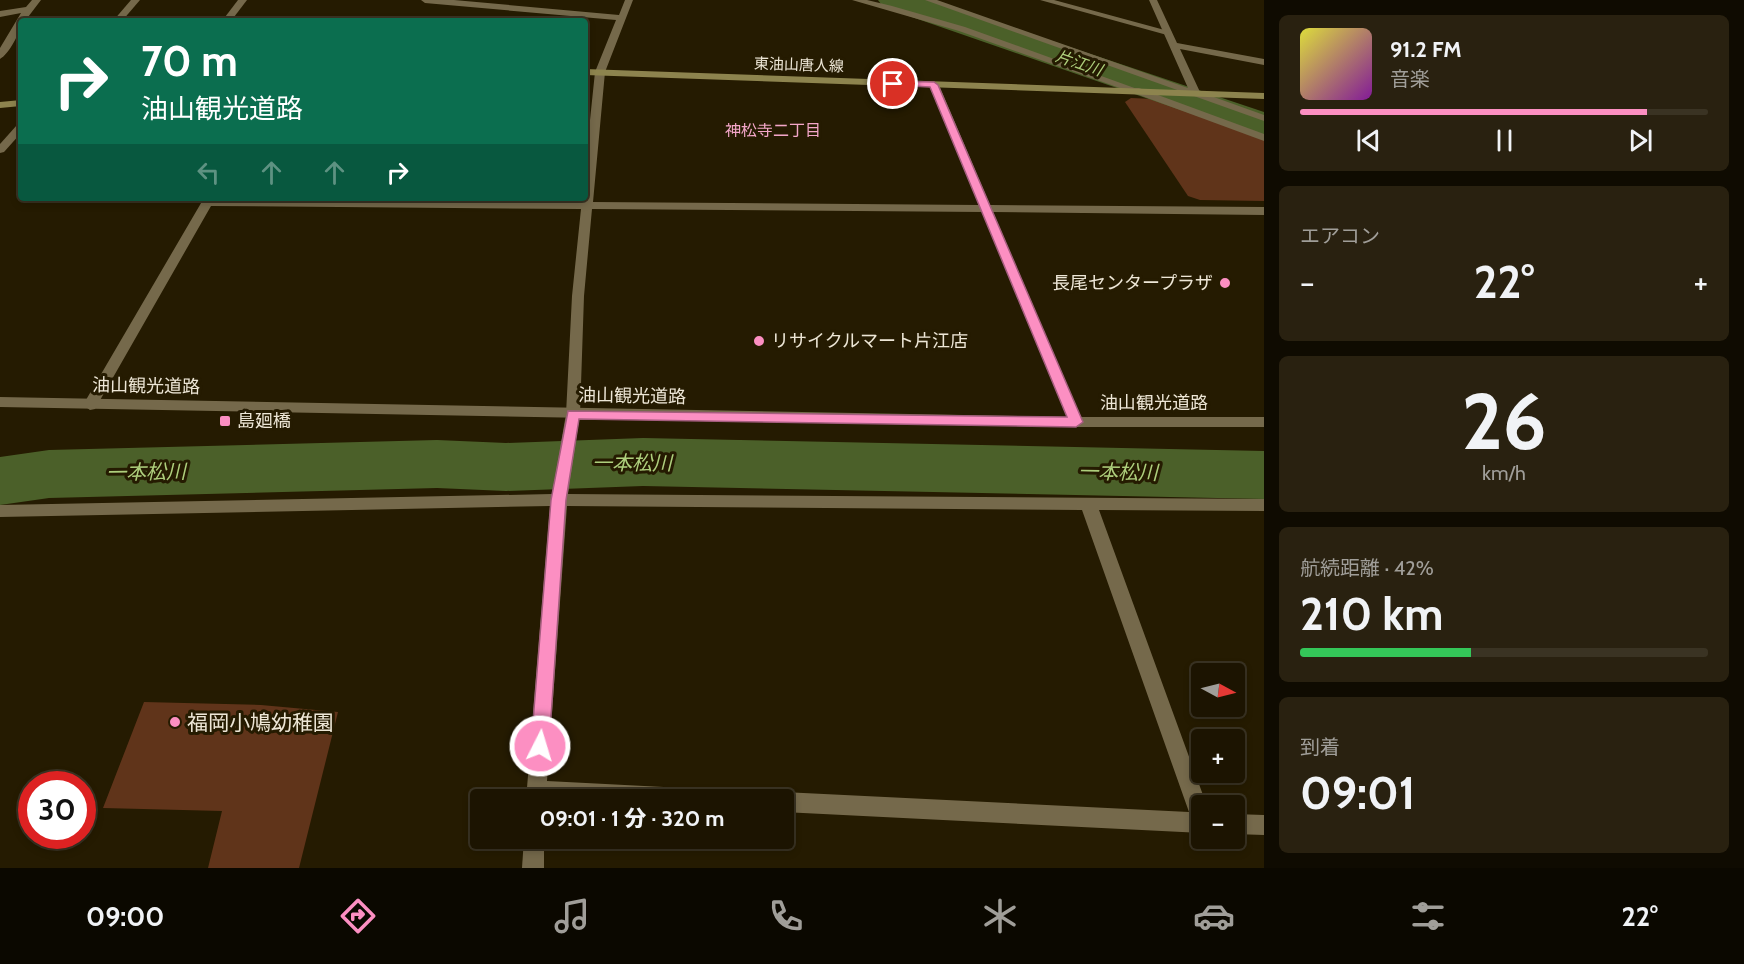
<!DOCTYPE html>
<html lang="ja">
<meta charset="utf-8">
<style>
body{margin:0;font-family:Cabin,"Noto Sans JP",sans-serif;background:#292110;color:#f1f3f6;height:100vh;display:flex;flex-direction:column;font-size:22px;white-space:nowrap}
*{box-sizing:border-box;margin:0}
p{font-size:20px;color:#a09e99}
.icon{flex:none;width:33px;height:33px;fill:none;stroke:currentColor;stroke-width:2;stroke-linecap:round;stroke-linejoin:round}
.map{position:relative;flex:1;overflow:hidden}
.drawer{display:flex;flex-direction:column;gap:15px;padding:15px;background:#0f0b01;width:480px}
.drawer>*{flex:none}
.banner{position:absolute;left:18px;top:18px;width:570px;height:183px;border-radius:6px;box-shadow:0 3px 9px #0003,0 0 0 2px #3a3323;background:#0b6e4f;color:#fff;overflow:hidden}
.needle{width:39px;rotate:97deg}
.fabs{position:absolute;left:1191px;top:663px;display:grid;gap:12px}
.fabs a{display:grid;place-items:center;width:54px;height:54px;border-radius:6px;background:#1c1401;box-shadow:0 3px 9px #0003,0 0 0 2px #3a3323;font-size:30px}
.speed{position:absolute;left:18px;top:771px;display:flex;gap:12px;font-size:30px;font-weight:700;text-align:center}
.speed>*{display:grid;place-content:center;width:78px;height:78px;border-radius:50%;background:#1c1401;box-shadow:0 3px 9px #0003,0 0 0 2px #3a3323;line-height:1}
.speed .limit{border:9px solid #d22;background:#fff;color:#111}
.pin{position:absolute;display:grid;place-items:center;width:51px;height:51px;color:#fff;margin:-26px;border:3px solid #fff;border-radius:50%;box-shadow:0 2px 6px #0007}
.me{position:absolute;width:66px;margin:-33px;rotate:5deg;stroke-linejoin:round;filter:drop-shadow(0 0 4px #0008)}
.turn{display:flex;align-items:center;gap:21px;height:126px;padding:0 24px;font-size:27px}
.turn .icon{width:78px;height:78px;stroke-width:2.5}
.turn b{display:block;font-size:42px;line-height:51px}
.lanes{display:flex;align-items:center;height:57px;padding:0 24px;background:#0003;justify-content:center;gap:30px;direction:ltr}
.lanes .off{opacity:.35}
.big{font-size:45px;font-weight:800;line-height:1.1}
.drawer .tile{flex:1;display:flex;flex-direction:column;justify-content:center;gap:9px;min-width:0;padding:0 21px;border-radius:9px;background:#292110}
.drawer .dial{align-items:center;gap:0}
.dial b{font-size:78px;line-height:1}
.song{display:flex;align-items:center;gap:18px}
.cover{width:72px;height:72px;border-radius:9px;background:linear-gradient(135deg,hsl(60 70% 55%),hsl(290 70% 35%))}
.played{height:6px;border-radius:3px;background:linear-gradient(90deg,#fc8fc2 85%,#3a3323 85%)}
.keys{display:flex;justify-content:space-around;direction:ltr}
.heat{display:flex;justify-content:space-between;align-items:center;font-size:33px;direction:ltr}
.charge{height:9px;border-radius:4px;background:linear-gradient(90deg,#34c759 42%,#3a3323 0)}
.trip{position:absolute;left:470px;top:789px;width:324px;height:60px;border-radius:6px;background:#1c1401;box-shadow:0 3px 9px #0003,0 0 0 2px #3a3323;font-weight:800;line-height:60px;text-align:center}
.dock{display:flex;height:96px;justify-content:space-around;align-items:center;background:#0b0800;color:#a09e99}
.dock .icon{width:42px;height:42px}
.dock .on{color:#fc8fc2}
.dock b{font-size:27px;color:#f1f3f6}
main{display:flex;flex:1;min-height:0}
.map>svg:first-child{display:block}
</style>
<main>
<div class="map">
<svg width="1264" height="868" viewBox="0 0 1264 868">
<rect width="100%" height="100%" fill="#251b01"/>
<g fill="#60341a">
<polygon points="1131,98 1155,99 1264,140 1264,201 1200,200 1188,196 1125,102"/>
<polygon points="144,702 261,705 338,712 299,868 208,868 222,811 103,808"/>
</g>
<g fill="none" stroke-linecap="round" stroke-linejoin="round">
<g fill="#4b6029" fill-rule="evenodd">
<polygon points="878,0 929,0 1264,112 1264,139 883,7"/>
<polygon points="643,438 1264,451 1264,499 643,486 506,491 437,488 49,498 0,505 0,457 49,450 437,440 506,443"/>
</g>
<polygon fill="#75694b" fill-rule="evenodd" points="1040,0 1054,0 1172,32 1167,35"/>
<g fill="#75694b" fill-rule="evenodd">
<path d="M32 0H41L25 21H21C21 32 9 54 0 59V48L21 13 0 17V11L26 7Z"/>
<polygon points="238,0 247,0 231,21 222,21"/>
<polygon points="421,0 454,0 619,15 625,0 633,0 605,72 593,202 979,205 929,85 934,82 939,85 990,205 1264,207 1264,215 993,212 1083,422 1081,426 1071,426 1069,422 982,212 592,209 584,296 580,414 568,494 1264,499 1264,511 1099,510 1207,806 1202,806 1202,833 783,812 783,800 774,800 776,795 783,792 1189,812 1082,510 567,506 547,781 722,790 729,793 732,800 526,800 550,506 0,517 0,505 552,494 566,414 572,296 581,209 211,206 95,409 90,410 83,405 204,198 581,202 582,198 585,198 585,168 595,72 616,20 425,3"/>
<polygon points="925,0 937,0 1188,88 1149,0 1157,0 1177,43 1264,59 1264,65 1180,49 1200,92 1264,115 1264,121"/>
<polygon points="1131,88 1139,88 1264,134 1264,141 1131,92"/>
<polygon points="1234,814 1264,815 1264,835 1234,834"/>
<polygon points="524,838 544,838 544,868 522,868"/>
</g>
<g fill="#75694b" fill-rule="evenodd">
<polygon points="131,0 140,0 122,21 113,21"/>
<polygon points="852,0 867,0 892,6 965,27 1140,90 1131,92 959,31"/>
<polygon points="21,124 21,133 4,152 0,153 0,144 17,125"/>
<polygon points="0,397 1076,417 1264,417 1264,427 1076,427 0,407"/>
</g>
<g fill="#8d844e" fill-rule="evenodd">
<polygon points="585,69 1264,93 1264,99 585,75"/>
<polygon points="21,100 21,106 0,108 0,102"/>
</g>
</g>
<polygon fill="#fc8fc2" stroke="#a45d7e" stroke-width="1.5" points="893,81 934,82 938,85 1083,422 1076,427 579,419 566,500 549,746 546,752 540,755 534,752 531,746 551,500 568,411 1067,417 930,87 890,85 889,84"/>
<g fill="#fc8fc2" stroke="#251b01" stroke-width="2">
<circle cx="1225" cy="283" r="6"/>
<circle cx="759" cy="341" r="6"/>
<rect x="219" y="415" width="12" height="12" rx="3"/>
<circle cx="175" cy="722" r="6"/>
</g>
<g text-anchor="middle" dominant-baseline="central" stroke-width="6" stroke-linejoin="round" paint-order="stroke">
<g font-size="15" fill="#ede6d6" stroke="#251b01">
<text transform="translate(799 65) rotate(2)">東油山唐人線</text>
</g>
<g font-size="16" font-style="italic" fill="#aecf7c" stroke="#251b01">
<text transform="translate(1079 63) rotate(19)">片江川</text>
</g>
<g font-size="16" fill="#f3a6c8" stroke="#251b01">
<text x="773" y="130">神松寺二丁目</text>
</g>
<g font-size="18" fill="#ede6d6" stroke="#251b01" text-anchor="start">
<text x="1213" y="283" text-anchor="end">長尾センタープラザ</text>
<text x="771" y="341">リサイクルマート片江店</text>
<text x="237" y="421">島廻橋</text>
</g>
<g font-size="18" fill="#ede6d6" stroke="#251b01">
<text transform="translate(146 386) rotate(1)">油山観光道路</text>
<text transform="translate(632 396) rotate(1)">油山観光道路</text>
<text x="1154" y="403">油山観光道路</text>
</g>
<g font-size="20" font-style="italic" fill="#aecf7c" stroke="#251b01">
<text x="632" y="463">一本松川</text>
<text transform="translate(146 472) rotate(-1)">一本松川</text>
<text transform="translate(1118 472) rotate(1)">一本松川</text>
</g>
<g font-size="21" fill="#ede6d6" stroke="#251b01" text-anchor="start">
<text x="187" y="722">福岡小鳩幼稚園</text>
</g>
</g>
</svg>
<div class="fabs">
<a><svg class="needle" viewBox="-14 -14 28 28"><path d="M0-13l5 13h-10z" fill="#e53935"/><path d="M0 13l5-13h-10z" fill="#a09e99"/></svg></a>
<a>+</a>
<a>−</a>
</div>
<div class="speed"><div class="limit">30</div></div>
<div class="pin" style="left:893px;top:84px;background:#d93025"><svg class="icon" aria-label="arrive" viewBox="0 0 24 24"><path d="M6 21V4h12l-3 4 3 4H6"/></svg></div>
<svg class="me" style="left:540px;top:746px" viewBox="-20 -20 40 40"><circle r="17" fill="#fc8fc2" stroke="#fff" stroke-width="3"/><path d="M0-11L8 9 0 5-8 9z" fill="#fff"/></svg>
<div class="trip">09:01 · 1 分 · 320 m</div>
<div class="banner">
<div class="turn"><svg class="icon" aria-label="right" viewBox="0 0 24 24"><path d="M7 20v-9h11M14 6l5 5-5 5"/></svg><div><b>70 m</b>油山観光道路</div></div>
<div class="lanes"><svg class="icon off" aria-label="left" viewBox="0 0 24 24"><path d="M17 20v-9H6M10 6l-5 5 5 5"/></svg><svg class="icon off" aria-label="ahead" viewBox="0 0 24 24"><path d="M12 20V5M6 11l6-6 6 6"/></svg><svg class="icon off" aria-label="ahead" viewBox="0 0 24 24"><path d="M12 20V5M6 11l6-6 6 6"/></svg><svg class="icon" aria-label="right" viewBox="0 0 24 24"><path d="M7 20v-9h11M14 6l5 5-5 5"/></svg></div>
</div>
</div>
<section class="drawer">
<div class="tile">
<div class="song"><i class="cover"></i><div><b>91.2 FM</b><p>音楽</p></div></div>
<div class="played"></div>
<div class="keys"><svg class="icon" aria-label="previous" viewBox="0 0 24 24"><path d="M18 5L8 12l10 7zM5 5v14"/></svg><svg class="icon" aria-label="pause" viewBox="0 0 24 24"><path d="M8 5v14M16 5v14"/></svg><svg class="icon" aria-label="next" viewBox="0 0 24 24"><path d="M6 5l10 7-10 7zM19 5v14"/></svg></div>
</div>
<div class="tile"><p>エアコン</p>
<div class="heat"><a>−</a><b class="big">22°</b><a>+</a></div>
</div>
<div class="tile dial"><b>26</b><p>km/h</p></div>
<div class="tile"><p>航続距離 · 42%</p><b class="big">210 km</b><div class="charge"></div></div>
<div class="tile"><p>到着</p><b class="big">09:01</b></div>
</section>
</main>
<nav class="dock">
<b>09:00</b>
<svg class="icon on" aria-label="directions" viewBox="0 0 24 24"><path d="M12 3l9 9-9 9-9-9zM9 14v-3h6M13 9l2 2-2 2"/></svg>
<svg class="icon" aria-label="music" viewBox="0 0 24 24"><path d="M9 18V5l10-2v13"/><circle cx="6" cy="18" r="3"/><circle cx="16" cy="16" r="3"/></svg>
<svg class="icon" aria-label="phone" viewBox="0 0 24 24"><path d="M5 4h4l2 5-3 2q2 4 5 5l2-3 5 2v4C11 20 4 13 5 4z"/></svg>
<svg class="icon" aria-label="climate" viewBox="0 0 24 24"><path d="M12 3v18M4 7l16 10M4 17L20 7"/></svg>
<svg class="icon" aria-label="car" viewBox="0 0 24 24"><path d="M5 17H2v-5l4-1 3-4h7l3 4 3 1v5h-3M9 17h6M6 11h13"/><circle cx="7" cy="17" r="2"/><circle cx="17" cy="17" r="2"/></svg>
<svg class="icon" aria-label="filters" viewBox="0 0 24 24"><path d="M4 7h16M4 17h16"/><circle cx="9" cy="7" r="2"/><circle cx="15" cy="17" r="2"/></svg>
<b>22°</b>
</nav>
